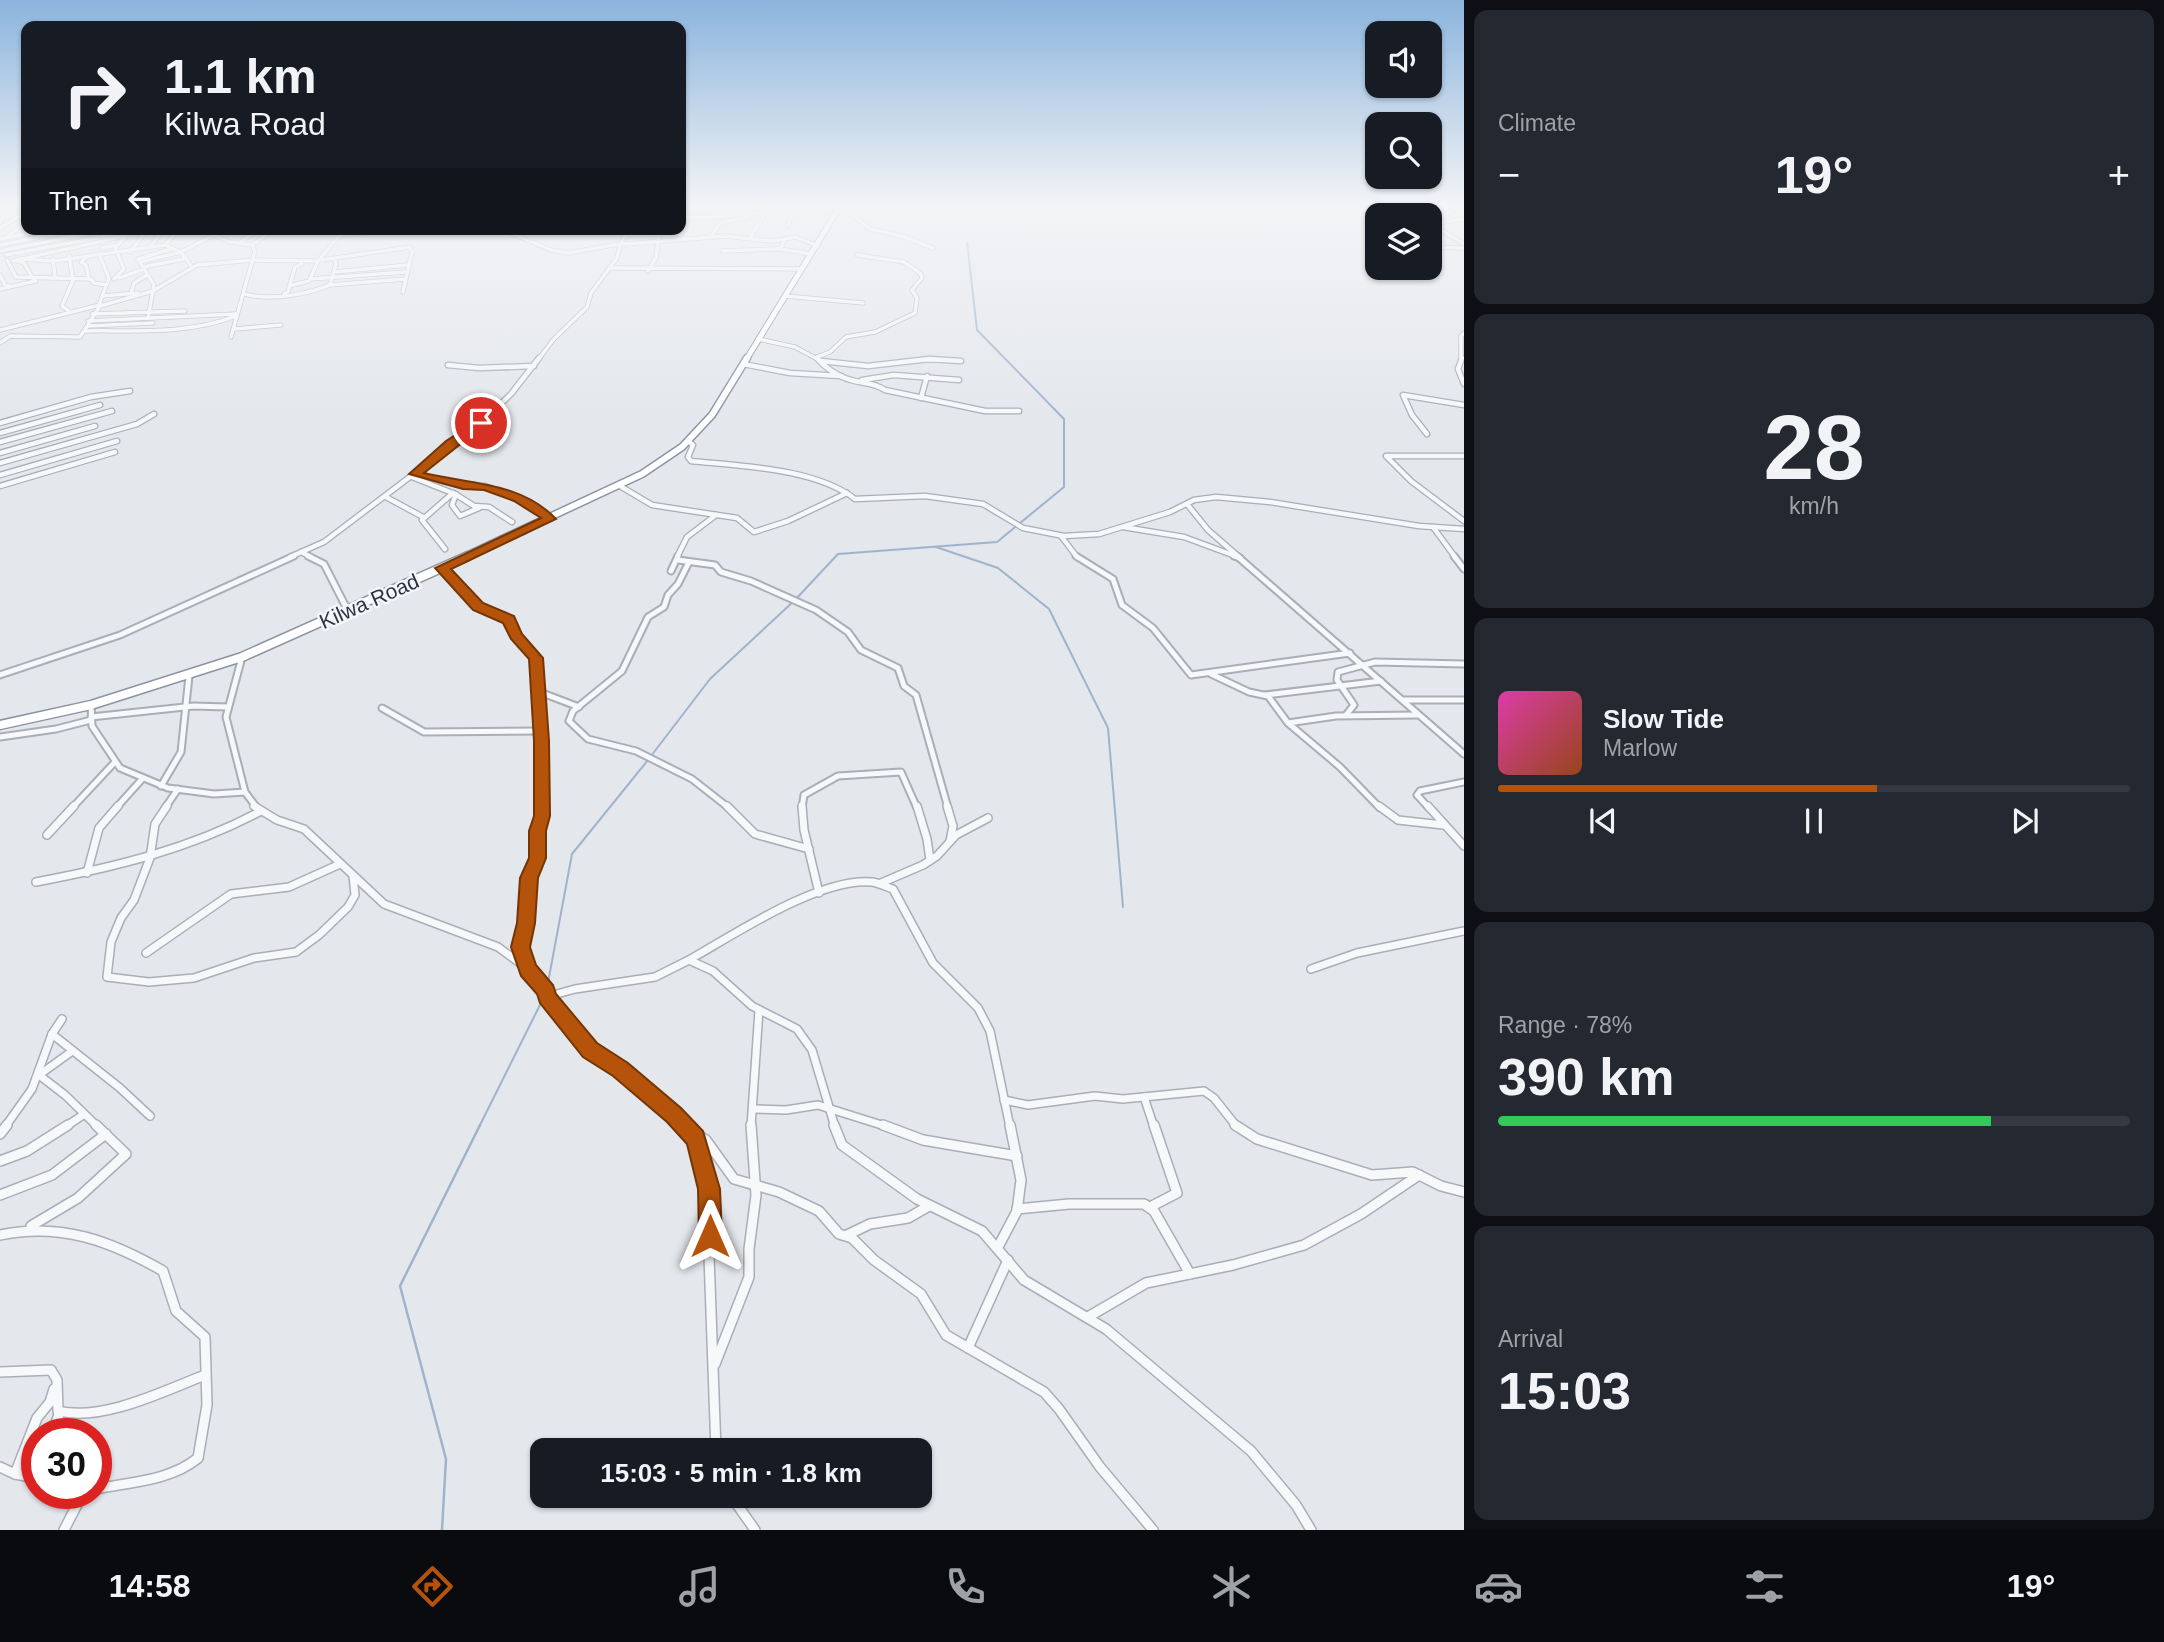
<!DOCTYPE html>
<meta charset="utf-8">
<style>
body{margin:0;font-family:Arial,sans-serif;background:#242831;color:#f1f3f6;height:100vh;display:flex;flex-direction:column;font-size:26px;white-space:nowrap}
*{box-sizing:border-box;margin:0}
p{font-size:23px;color:#9ea1a6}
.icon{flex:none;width:38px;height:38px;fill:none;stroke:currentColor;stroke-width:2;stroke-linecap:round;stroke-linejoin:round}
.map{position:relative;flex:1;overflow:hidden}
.sheet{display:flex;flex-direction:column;gap:10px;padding:10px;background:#0d0f14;width:700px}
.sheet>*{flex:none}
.banner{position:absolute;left:21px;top:21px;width:665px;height:214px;border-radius:14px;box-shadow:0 2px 5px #0004;background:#171b24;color:#f1f3f6;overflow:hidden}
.buttons{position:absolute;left:1365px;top:21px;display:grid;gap:14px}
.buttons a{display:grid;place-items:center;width:77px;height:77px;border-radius:14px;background:#171b24;box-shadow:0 2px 5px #0004;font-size:35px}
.speed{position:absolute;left:21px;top:1418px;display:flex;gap:14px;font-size:35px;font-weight:700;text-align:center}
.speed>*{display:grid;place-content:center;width:91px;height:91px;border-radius:50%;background:#171b24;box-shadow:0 2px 5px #0004;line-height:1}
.speed .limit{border:10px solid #d22;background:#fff;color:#111}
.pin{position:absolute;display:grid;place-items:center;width:60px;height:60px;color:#fff;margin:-30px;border:4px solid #fff;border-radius:50%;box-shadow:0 2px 7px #0007}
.me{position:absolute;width:77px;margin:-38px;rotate:0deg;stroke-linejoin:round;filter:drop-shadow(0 0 5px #0008)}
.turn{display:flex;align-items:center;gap:24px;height:147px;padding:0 28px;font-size:32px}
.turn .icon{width:91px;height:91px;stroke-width:2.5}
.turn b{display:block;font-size:49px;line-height:60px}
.then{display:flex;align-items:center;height:66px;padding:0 28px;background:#0003;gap:14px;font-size:26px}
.big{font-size:52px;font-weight:700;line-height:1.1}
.sheet .card{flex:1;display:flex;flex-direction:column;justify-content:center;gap:10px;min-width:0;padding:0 24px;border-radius:14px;background:#242831}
.sheet .dial{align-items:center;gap:0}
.dial b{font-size:91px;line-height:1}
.song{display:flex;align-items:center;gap:21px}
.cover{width:84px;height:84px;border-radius:10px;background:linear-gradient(135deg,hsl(320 70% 55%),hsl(20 70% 35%))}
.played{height:7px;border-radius:4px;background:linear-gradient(90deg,#b45309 60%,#363941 60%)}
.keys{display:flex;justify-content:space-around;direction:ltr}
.heat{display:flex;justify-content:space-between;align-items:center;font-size:38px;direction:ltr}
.charge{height:10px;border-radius:5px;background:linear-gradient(90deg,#34c759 78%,#363941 0)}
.trip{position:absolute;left:530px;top:1438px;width:402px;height:70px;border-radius:14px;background:#171b24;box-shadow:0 2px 5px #0004;font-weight:700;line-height:70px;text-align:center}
.tabs{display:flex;height:112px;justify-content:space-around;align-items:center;background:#090b0e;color:#9ea1a6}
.tabs .icon{width:49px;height:49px}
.tabs .selected{color:#b45309}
.tabs b{font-size:32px;color:#f1f3f6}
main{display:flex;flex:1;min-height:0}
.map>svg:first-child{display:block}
</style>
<main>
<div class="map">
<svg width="1464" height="1530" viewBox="0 0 1464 1530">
<rect width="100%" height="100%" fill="#e4e7ec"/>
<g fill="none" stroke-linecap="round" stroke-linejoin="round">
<g stroke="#9fb4cc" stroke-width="2">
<polyline points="936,547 998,568 1049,609 1108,728 1123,907"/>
<polyline points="651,756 710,679 795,600 838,554 997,542 1064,487 1064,419 977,330 967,242"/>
<polyline points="547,988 572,854 648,760"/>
<polyline points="479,1127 544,997"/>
</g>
<polyline stroke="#9fb4cc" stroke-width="2.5" points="442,1530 446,1459 400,1286 480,1125"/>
<g stroke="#a9aeb7" stroke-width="5">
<g id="minor-far4">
<polyline points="788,203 838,210"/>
<polyline points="1385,203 1415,215"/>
<polyline points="841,205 870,229 905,237 933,248"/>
<polyline points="1426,215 1451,213 1446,208"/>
<polyline points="681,216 699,218 769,212 779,203"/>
<polyline points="3,217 0,210 9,203"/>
<polyline points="0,223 3,217 24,203"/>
<polyline points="1430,223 1464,244"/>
<polyline points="1431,224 1464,219"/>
<polyline points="788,226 791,216 800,207"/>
<polyline points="0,228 26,212"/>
<polyline points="501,229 551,250 568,253 613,245 725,236 772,241 796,237 818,246"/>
<polyline points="176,232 194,229"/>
<polyline points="213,235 230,242 252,245 255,251 231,337"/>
<polyline points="341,235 376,232 380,229"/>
<polyline points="626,235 659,234 656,258 648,271"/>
<polyline points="8,236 26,223"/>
<polyline points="710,238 720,223 749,217"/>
<polyline points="750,238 766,213"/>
<polyline points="0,239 51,229"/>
<polyline points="239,243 259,229"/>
<polyline points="0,245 81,229"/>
<polyline points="165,245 179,229"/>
<polyline points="252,245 274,229"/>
<polyline points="150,247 164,229"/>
<polyline points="1430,247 1464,248"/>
<polyline points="102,248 117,245"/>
<polyline points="779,249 811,254"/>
<polyline points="0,251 111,229"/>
<polyline points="722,251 776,249 781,248 785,239"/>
<polyline points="130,252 148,229"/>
<polyline points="99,254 109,278 99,305"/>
<polyline points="6,255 129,232"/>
<polyline points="69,256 73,280 62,306 69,311"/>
<polyline points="88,256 81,262 86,265 89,279"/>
<polyline points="21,259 54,261 165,245 181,252 192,267"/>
<polyline points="53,259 55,277"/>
<polyline points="334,259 336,264 330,285 405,279"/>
<polyline points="7,260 16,277 91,279 94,283 106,285"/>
<polyline points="322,260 410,247 412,252 403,292"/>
<polyline points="13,261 125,236"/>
<polyline points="18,261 24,263 33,279"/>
<polyline points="140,262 181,252 225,229"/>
<polyline points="143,267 184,259"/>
<polyline points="611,268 802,269"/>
<polyline points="334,272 408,265"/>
<polyline points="0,275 5,285 9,286"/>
<polyline points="119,278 144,269"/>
<polyline points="114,279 124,269 115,248 126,236"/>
<polyline points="310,279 406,272"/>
<polyline points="289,286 309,281 318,261"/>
<polyline points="0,289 36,281"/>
<polyline points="131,293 134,283 147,275"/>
<path d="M244 294C271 301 304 295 330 285"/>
<polyline points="284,294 288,292 295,267 302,264"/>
<polyline points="102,296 138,293"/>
<polyline points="785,296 863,303"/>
<polyline points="92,314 185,311"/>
<polyline points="148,318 154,285 138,259 172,249"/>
<polyline points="88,321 236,314"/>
<polyline points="88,326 153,323"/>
<polyline points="234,329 281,325"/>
<polyline points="0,330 100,305"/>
<path d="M84 331C135 330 187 335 236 316"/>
<polyline points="758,339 795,347 819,360"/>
<polyline points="0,343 10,336 80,337 100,306 153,291 197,265 254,260 318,261 345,229"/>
<polyline points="817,357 830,352 846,337 875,332 915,313 917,298 912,290 922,278 921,274 904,262 857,255"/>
<polyline points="538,360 553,340 587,307 591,293 617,258 620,245 629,229"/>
<polyline points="921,360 944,360"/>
<polyline points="1461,360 1461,336 1464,333"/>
</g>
</g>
<g stroke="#a9aeb7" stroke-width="7">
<g id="minor-far3">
<path d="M817 358C824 367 839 377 851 380 864 384 873 382 885 390L985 411H1019"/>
<polyline points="1462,358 1458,369 1464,384"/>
<polyline points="821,361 868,366 929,359 961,361"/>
<polyline points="743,364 790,373 841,376"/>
<polyline points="448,365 479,368 534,366"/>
<polyline points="862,380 894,375 959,380"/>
<polyline points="921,398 927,376"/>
<polyline points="0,423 91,397 130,391"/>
<polyline points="0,433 100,405"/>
<polyline points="1427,434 1412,415 1403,395 1464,405"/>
<path d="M688 441 693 445 688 457 691 461C740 466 815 468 855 499L925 496 983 504 1023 528 1064 536 1099 534 1170 512 1194 500 1216 497 1270 502 1419 526 1464 529"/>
<polyline points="0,442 112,411"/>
<polyline points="0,453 95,426"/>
<polyline points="1464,456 1386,456 1411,481 1464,521"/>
<polyline points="0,463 137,424 154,414"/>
<polyline points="415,474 463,486 485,486 524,501 550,518"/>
<polyline points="0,475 117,441"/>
<polyline points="412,477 455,494 474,506 489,507 512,522"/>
<polyline points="0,486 115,452"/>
<polyline points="620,486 652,505 737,518 754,532 788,521 847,493"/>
<polyline points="456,494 452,505 460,516 479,508"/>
<polyline points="386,497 423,517"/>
<polyline points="1187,504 1208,530 1239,557"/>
<polyline points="1123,527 1184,537 1238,557"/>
<polyline points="1433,527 1455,557"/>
<polyline points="1061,536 1077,557"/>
<polyline points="445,549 422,520 453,493"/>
<polyline points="301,552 311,557"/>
<polyline points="290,557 324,542 481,423 511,394 539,358"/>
<polyline points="677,557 687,537 716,515"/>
</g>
</g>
<g stroke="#a9aeb7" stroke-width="9">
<g id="minor-far2">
<polyline points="308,556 324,564 348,611"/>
<polyline points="1076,556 1113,579 1122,605 1153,628 1191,675 1350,653"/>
<polyline points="1234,556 1240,558"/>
<polyline points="1237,556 1464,754"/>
<polyline points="1454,556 1464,569"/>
<polyline points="678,560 715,565 721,572 751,581 816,610 848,632 861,650 898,668 904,686 916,695 948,808"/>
<polyline points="689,562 678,584 668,595 664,607 648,617 622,671 573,711 569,721 588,739 636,751 692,779 729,808"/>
<polyline points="442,568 481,609 509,620 516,636 536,658 542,741 542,808"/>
<polyline points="671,571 678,556"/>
<polyline points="242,657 226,717 245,792 257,808"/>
<polyline points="1211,674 1249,692 1268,696 1288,723 1340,767 1380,808"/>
<polyline points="0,675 120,635 294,556"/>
<polyline points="537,691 579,707"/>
<polyline points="1265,695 1381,681"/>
<polyline points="1403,700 1464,700"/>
<polyline points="91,705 92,726 120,768 168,788 214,794 245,792"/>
<polyline points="382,708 424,732 540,731"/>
<polyline points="1346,715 1354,705 1337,680 1338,672 1375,662 1464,664"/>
<polyline points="91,717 194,706 227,707"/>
<polyline points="1288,723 1336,716 1418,715"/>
<polyline points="0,737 56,729 91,720"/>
<polyline points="161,786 181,752 189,676"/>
<polyline points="72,808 114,763"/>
<polyline points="116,808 143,778"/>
<polyline points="165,808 178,789"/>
<polyline points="802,808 804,795 838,776 901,772 917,808"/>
<polyline points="1429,808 1417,795 1420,791 1464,782"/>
</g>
</g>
<g stroke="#a9aeb7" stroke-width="10">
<g id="minor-far1">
<polyline points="167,806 155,824 150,858 134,900 121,918 111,942 107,977 149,982 194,978 254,958 296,952 319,935 348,907 355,895 353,876"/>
<polyline points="254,806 277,820 304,829 384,904 498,947 521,964 546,991 546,997 590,1050 621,1070 684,1127"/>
<polyline points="727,806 755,834 809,849"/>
<polyline points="802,806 804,830 819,893"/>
<polyline points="917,806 927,839 930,860"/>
<polyline points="947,806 953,826 950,841"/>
<polyline points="1379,806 1398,820 1443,825"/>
<polyline points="1428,806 1464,846"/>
<polyline points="47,835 74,806"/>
<polyline points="87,873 99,828 118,806"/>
<path d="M36 882C115 867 190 849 261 811"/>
<polyline points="881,883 923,865 937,856 956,835 988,818"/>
<polyline points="146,953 231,894 289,887 340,864"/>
<path d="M689 960C735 934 820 877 872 882 879 883 887 887 893 889L933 963 978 1008 990 1031 1010 1127"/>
<polyline points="527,967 520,943 526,923 529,878 538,853 537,831 542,806"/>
<polyline points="1311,969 1357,953 1464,931"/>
<polyline points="546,997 575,989 655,977 689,960 713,971 752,1006 797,1029 812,1050 835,1127"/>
<polyline points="52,1034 120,1088 150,1116"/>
<polyline points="39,1075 71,1052"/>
<polyline points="39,1075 65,1095 98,1127"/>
<polyline points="1144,1097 1154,1127"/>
<polyline points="1004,1100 1028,1105 1095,1096 1123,1099 1204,1091 1214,1098 1237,1127"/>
<polyline points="754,1109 786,1110 818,1105 888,1127"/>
<polyline points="5,1127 32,1089 52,1034 62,1019"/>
<polyline points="65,1127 83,1115"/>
<polyline points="751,1127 759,1010"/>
</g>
</g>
<g stroke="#a9aeb7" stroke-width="12">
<g id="minor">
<polyline points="683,1125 698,1142 712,1212 709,1256 716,1451"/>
<polyline points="834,1125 842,1145 917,1199 982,1231 1024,1280 1106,1329 1251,1451 1296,1505 1311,1530"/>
<polyline points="883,1125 923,1140 1017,1156"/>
<polyline points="1235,1125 1257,1139 1372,1175 1413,1172 1441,1186 1464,1192"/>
<polyline points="693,1132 706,1140 734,1179 779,1192 819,1211 839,1234 852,1238 874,1260 921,1294 946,1335 1044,1392 1059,1409 1100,1467 1153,1530"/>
<polyline points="0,1134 7,1125"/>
<polyline points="0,1161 27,1151 68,1125"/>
<polyline points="0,1195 52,1175 106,1134"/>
<polyline points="1150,1207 1177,1193 1154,1125"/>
<polyline points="1017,1209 1069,1204 1144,1204 1154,1211 1190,1274"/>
<polyline points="31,1226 78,1198 126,1154 96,1125"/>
<path d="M0 1235C60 1222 111 1241 163 1271L176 1311 205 1337 207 1405 198 1458C170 1481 130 1482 96 1489"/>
<polyline points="847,1235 870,1224 908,1218 929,1206"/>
<polyline points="998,1247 1017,1211 1021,1180 1010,1125"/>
<polyline points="1088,1317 1146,1283 1233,1265 1304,1245 1361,1214 1419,1175"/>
<polyline points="968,1348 1008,1260"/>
<polyline points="715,1364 749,1277 749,1249 756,1195 751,1125"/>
<path d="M0 1372 51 1370 57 1380 58 1411C102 1422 164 1391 205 1375"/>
<polyline points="52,1433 60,1412"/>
<polyline points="0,1467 15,1474 37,1478"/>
<polyline points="15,1474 37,1418 50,1402 54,1389"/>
<polyline points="731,1496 755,1530"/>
<polyline points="64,1530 83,1493"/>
</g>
</g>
<g stroke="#8b94a3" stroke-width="7">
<polyline id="highway-far2" points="746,360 842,203"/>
</g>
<g stroke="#8b94a3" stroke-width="9">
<polyline id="highway-far1" points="464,557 642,474 682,447 712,415 747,358"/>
</g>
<g stroke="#8b94a3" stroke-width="11">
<polyline id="highway" points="0,725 91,705 242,657 468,556"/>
</g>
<use href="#minor-far4" stroke="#f7f8fa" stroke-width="3.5"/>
<use href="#minor-far3" stroke="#f7f8fa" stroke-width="4.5"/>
<use href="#minor-far2" stroke="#f7f8fa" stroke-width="5"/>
<use href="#minor-far1" stroke="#f7f8fa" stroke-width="7"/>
<use href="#minor" stroke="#f7f8fa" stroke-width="9"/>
<use href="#highway-far2" stroke="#fff" stroke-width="5"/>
<use href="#highway-far1" stroke="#fff" stroke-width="6"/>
<use href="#highway" stroke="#fff" stroke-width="8"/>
</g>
<linearGradient id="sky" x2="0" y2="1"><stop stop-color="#8bb4dd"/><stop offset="0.49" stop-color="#f3f4f6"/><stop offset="1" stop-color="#f3f4f6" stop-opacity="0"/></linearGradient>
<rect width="1464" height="418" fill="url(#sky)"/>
<path fill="#b45309" stroke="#753606" stroke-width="2" d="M477 421 487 423 424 473C469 484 521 482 556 519L451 569 483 603 514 616 522 634 543 658 549 741 550 816 546 831V858L538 878 535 923 530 947 536 965 553 985 556 994 597 1043 628 1063 681 1108 703 1131 720 1189 722 1236 718 1244 710 1247 702 1244 699 1236 698 1189 687 1144 667 1122 613 1076 583 1057 540 1003 537 994 521 976 511 947 517 923 520 878 529 858V831L534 816V741L529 659 511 639 503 623 473 610 435 568 541 518 514 501 484 490 463 489 409 474 446 441Z"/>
<g text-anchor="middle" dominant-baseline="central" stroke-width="5" stroke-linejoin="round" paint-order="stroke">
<g font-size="21" fill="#2b3445" stroke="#f4f6f9">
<text transform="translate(369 601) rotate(-24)">Kilwa Road</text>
</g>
</g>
</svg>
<div class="buttons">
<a><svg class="icon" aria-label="sound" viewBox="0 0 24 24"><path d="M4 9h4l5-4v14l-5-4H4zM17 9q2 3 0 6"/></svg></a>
<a><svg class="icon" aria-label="search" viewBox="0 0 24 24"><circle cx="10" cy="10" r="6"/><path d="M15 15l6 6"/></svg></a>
<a><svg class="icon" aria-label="layers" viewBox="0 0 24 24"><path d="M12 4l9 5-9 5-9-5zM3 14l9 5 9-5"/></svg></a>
</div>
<div class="speed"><div class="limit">30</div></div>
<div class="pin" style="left:481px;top:423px;background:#d93025"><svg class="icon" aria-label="arrive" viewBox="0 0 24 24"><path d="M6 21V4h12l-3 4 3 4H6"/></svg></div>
<svg class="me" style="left:710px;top:1236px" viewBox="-20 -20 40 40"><path d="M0-17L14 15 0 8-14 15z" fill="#b45309" stroke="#fff" stroke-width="4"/></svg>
<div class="trip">15:03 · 5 min · 1.8 km</div>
<div class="banner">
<div class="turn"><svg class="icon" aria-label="right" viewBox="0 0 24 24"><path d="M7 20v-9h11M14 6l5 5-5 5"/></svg><div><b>1.1 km</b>Kilwa Road</div></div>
<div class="then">Then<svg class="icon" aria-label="left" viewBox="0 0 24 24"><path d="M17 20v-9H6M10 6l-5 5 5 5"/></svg></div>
</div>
</div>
<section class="sheet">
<div class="card"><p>Climate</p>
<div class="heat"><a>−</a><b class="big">19°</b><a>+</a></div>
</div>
<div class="card dial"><b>28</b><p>km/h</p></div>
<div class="card">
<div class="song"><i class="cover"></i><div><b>Slow Tide</b><p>Marlow</p></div></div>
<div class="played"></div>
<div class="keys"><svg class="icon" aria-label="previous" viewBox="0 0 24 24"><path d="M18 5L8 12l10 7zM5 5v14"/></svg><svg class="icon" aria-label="pause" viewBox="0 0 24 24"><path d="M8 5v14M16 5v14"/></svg><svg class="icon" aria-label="next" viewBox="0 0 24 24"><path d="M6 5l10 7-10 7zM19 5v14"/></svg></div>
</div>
<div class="card"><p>Range · 78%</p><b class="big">390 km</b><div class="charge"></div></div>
<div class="card"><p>Arrival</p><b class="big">15:03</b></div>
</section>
</main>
<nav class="tabs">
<b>14:58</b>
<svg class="icon selected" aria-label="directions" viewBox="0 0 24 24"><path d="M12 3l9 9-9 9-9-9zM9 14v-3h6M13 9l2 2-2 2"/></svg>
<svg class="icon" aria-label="music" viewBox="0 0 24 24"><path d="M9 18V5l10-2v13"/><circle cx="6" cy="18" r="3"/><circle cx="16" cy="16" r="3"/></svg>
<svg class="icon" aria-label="phone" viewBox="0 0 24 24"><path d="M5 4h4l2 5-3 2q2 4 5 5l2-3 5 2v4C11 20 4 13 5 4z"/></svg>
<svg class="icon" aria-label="climate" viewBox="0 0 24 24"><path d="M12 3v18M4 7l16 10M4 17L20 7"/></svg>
<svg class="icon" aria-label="car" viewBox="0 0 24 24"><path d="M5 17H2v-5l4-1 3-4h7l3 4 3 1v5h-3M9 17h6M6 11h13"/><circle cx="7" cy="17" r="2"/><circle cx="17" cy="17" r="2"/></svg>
<svg class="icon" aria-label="filters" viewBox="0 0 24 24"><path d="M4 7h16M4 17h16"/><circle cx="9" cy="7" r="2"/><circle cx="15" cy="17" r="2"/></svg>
<b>19°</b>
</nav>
